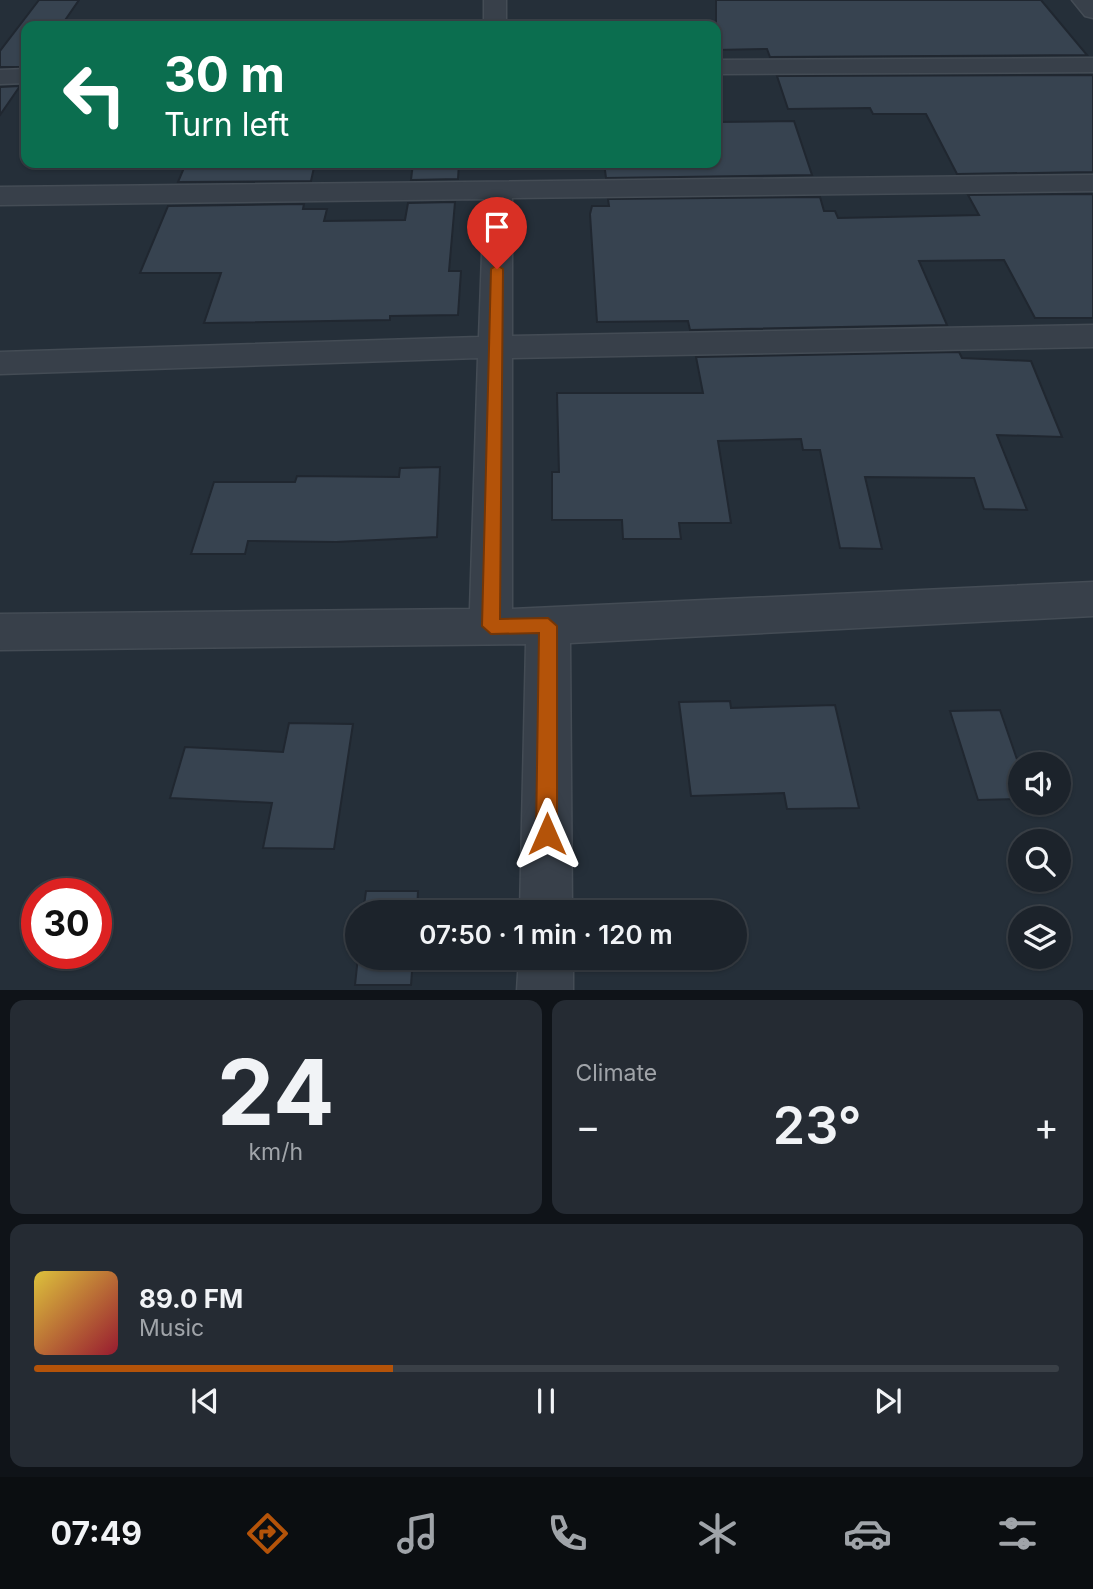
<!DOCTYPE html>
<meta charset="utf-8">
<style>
body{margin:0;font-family:Inter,sans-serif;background:#252b33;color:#f1f3f6;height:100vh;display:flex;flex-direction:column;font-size:26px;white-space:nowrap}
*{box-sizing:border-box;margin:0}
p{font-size:23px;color:#a0a4a9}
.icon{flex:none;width:38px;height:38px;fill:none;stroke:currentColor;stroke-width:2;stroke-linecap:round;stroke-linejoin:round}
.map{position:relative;height:990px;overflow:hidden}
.details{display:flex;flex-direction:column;gap:10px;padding:10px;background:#0f1318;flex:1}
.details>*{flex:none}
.banner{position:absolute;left:21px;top:21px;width:700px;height:147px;border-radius:14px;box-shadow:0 2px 5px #0004,0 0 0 2px #3a4047;background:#0b6e4f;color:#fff;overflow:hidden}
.buttons{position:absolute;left:1008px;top:752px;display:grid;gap:14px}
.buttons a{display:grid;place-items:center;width:63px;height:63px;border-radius:50%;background:#1c232b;box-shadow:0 2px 5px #0004,0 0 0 2px #3a4047;font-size:35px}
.speed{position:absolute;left:21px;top:878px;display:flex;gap:14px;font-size:35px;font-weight:700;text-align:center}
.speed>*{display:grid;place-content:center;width:91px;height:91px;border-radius:50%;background:#1c232b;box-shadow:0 2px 5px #0004,0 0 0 2px #3a4047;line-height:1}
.speed .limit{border:10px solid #d22;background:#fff;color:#111}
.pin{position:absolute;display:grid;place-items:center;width:60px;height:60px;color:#fff;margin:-72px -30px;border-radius:50% 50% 50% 0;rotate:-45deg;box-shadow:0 0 7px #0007}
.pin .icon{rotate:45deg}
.me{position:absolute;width:77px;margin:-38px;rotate:0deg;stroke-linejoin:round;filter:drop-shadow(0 0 5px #0008)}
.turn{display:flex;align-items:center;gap:24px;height:147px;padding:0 28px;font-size:32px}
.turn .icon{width:91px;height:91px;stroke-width:2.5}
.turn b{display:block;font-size:49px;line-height:60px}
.big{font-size:52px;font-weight:600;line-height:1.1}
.details .card{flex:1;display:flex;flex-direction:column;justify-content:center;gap:10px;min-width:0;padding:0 24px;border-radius:14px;background:#252b33}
.details .dial{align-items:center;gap:0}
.dial b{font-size:91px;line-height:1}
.song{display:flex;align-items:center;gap:21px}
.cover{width:84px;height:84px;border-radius:10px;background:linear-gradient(135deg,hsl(50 70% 55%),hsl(350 70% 35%))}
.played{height:7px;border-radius:4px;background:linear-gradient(90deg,#b45309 35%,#3a4047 35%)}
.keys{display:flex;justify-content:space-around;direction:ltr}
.heat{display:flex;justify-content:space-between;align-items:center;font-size:38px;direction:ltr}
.details .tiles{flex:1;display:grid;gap:10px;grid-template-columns:1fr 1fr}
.card:last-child{grid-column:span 2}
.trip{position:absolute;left:345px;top:900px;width:402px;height:70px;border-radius:35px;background:#1c232b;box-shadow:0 2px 5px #0004,0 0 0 2px #3a4047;font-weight:600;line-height:70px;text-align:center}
.menu{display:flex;height:112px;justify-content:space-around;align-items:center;background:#0b0e11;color:#a0a4a9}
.menu .icon{width:49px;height:49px}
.menu .selected{color:#b45309}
.menu b{font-size:32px;color:#f1f3f6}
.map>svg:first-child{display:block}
</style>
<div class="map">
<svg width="1093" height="991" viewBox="0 0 1093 991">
<rect width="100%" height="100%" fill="#252f39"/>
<g fill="#374350" stroke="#202730" stroke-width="2">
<polygon points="39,0 79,0 61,26 26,26 26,67 0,67 0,51"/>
<polygon points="716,0 1041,0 1087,55 770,57 767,49 716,50"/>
<polygon points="1093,75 1093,172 957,174 926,114 873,114 870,108 788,109 777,76"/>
<polygon points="20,86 0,115 0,87"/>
<polygon points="794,121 812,175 606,178 604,163 716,163 716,122"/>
<polygon points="186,163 315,163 311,181 178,182"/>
<polygon points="413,163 459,163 458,179 411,180"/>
<polygon points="1093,194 1093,318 1035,318 1004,260 919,261 947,325 690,330 688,321 597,322 590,214 592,206 609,206 608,199 820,197 824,211 835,211 838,218 979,215 968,195"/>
<polygon points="455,202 449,271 461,271 458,315 390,316 390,320 204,323 221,273 140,273 168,206 304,204 303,209 327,209 324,221 405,220 408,203"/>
<polygon points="959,352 962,358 1031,361 1062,437 997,435 1027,510 984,509 974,478 865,477 882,549 840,548 820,450 803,450 801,439 718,441 731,523 679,523 681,539 623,539 622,520 552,520 552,472 559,472 557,393 703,393 696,357"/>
<polygon points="440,467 437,537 336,542 248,541 245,554 191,554 214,482 295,482 297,476 399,477 400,468"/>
<polygon points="730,701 731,708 835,705 859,808 787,809 784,793 691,796 679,702"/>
<polygon points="1000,710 1020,768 1020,799 978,800 950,711"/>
<polygon points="289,723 353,724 334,849 263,848 272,803 170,798 185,747 283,752"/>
<polygon points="366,891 418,891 417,912 363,912"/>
<polygon points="358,957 413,957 411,985 355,985"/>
</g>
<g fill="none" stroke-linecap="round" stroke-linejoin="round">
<g stroke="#444c55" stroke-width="3">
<g id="minor">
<rect x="484" y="0" width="22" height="26"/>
<polygon points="1072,0 1093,0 1093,18 1085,16"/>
<polygon points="1093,58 1093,72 716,74 716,60"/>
<polygon points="26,69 26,83 0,84 0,70"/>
<polygon points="1093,175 1093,191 512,198 512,336 1093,325 1093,347 512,358 512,609 1093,582 1093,616 570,643 572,912 520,912 526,644 0,650 0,614 470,609 478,358 0,374 0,352 479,337 484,199 0,205 0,187"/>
<polygon points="519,957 573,957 573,991 517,991"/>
</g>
</g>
<use href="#minor" fill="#38404a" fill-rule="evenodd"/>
</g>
<polygon fill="#b45309" stroke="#753606" stroke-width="2" points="497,265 503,269 500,619 548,618 557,626 557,834 554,841 547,844 539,841 536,834 539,633 491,634 482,626 491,269"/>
</svg>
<div class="buttons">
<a><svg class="icon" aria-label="sound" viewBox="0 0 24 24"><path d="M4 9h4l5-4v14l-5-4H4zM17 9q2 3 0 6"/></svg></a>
<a><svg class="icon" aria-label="search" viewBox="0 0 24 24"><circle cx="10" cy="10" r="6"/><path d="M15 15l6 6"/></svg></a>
<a><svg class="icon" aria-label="layers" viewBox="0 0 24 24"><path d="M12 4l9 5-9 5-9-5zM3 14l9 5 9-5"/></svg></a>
</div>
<div class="speed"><div class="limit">30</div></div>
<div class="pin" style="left:497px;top:269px;background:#d93025"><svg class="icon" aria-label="arrive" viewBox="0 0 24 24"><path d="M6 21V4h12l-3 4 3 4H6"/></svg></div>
<svg class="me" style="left:547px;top:834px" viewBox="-20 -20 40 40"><path d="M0-17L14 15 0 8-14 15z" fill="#b45309" stroke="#fff" stroke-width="4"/></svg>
<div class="trip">07:50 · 1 min · 120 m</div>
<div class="banner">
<div class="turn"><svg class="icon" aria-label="left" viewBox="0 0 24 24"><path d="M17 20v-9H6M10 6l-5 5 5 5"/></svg><div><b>30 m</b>Turn left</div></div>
</div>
</div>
<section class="details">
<div class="tiles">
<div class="card dial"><b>24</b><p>km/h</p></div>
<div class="card"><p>Climate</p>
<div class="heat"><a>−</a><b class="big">23°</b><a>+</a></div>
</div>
<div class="card">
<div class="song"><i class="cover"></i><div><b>89.0 FM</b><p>Music</p></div></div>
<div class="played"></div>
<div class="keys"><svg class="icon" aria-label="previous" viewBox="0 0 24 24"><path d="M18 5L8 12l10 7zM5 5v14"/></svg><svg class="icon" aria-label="pause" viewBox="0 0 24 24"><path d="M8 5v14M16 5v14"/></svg><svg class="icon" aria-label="next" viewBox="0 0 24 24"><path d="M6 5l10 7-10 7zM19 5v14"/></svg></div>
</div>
</div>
</section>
<nav class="menu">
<b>07:49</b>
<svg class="icon selected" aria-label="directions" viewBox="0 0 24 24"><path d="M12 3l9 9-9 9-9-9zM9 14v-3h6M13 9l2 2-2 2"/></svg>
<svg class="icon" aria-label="music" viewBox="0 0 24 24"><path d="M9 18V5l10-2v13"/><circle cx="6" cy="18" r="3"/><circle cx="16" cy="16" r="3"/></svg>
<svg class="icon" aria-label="phone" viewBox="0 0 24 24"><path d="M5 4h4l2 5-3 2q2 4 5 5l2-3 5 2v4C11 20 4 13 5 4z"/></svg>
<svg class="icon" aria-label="climate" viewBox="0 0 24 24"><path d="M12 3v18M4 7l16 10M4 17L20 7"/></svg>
<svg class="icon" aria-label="car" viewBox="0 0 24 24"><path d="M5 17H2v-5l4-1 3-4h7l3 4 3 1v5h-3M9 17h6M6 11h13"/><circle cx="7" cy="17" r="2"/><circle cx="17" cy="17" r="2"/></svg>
<svg class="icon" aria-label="filters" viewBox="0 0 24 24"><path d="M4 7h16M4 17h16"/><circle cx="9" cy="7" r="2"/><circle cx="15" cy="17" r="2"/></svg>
</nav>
